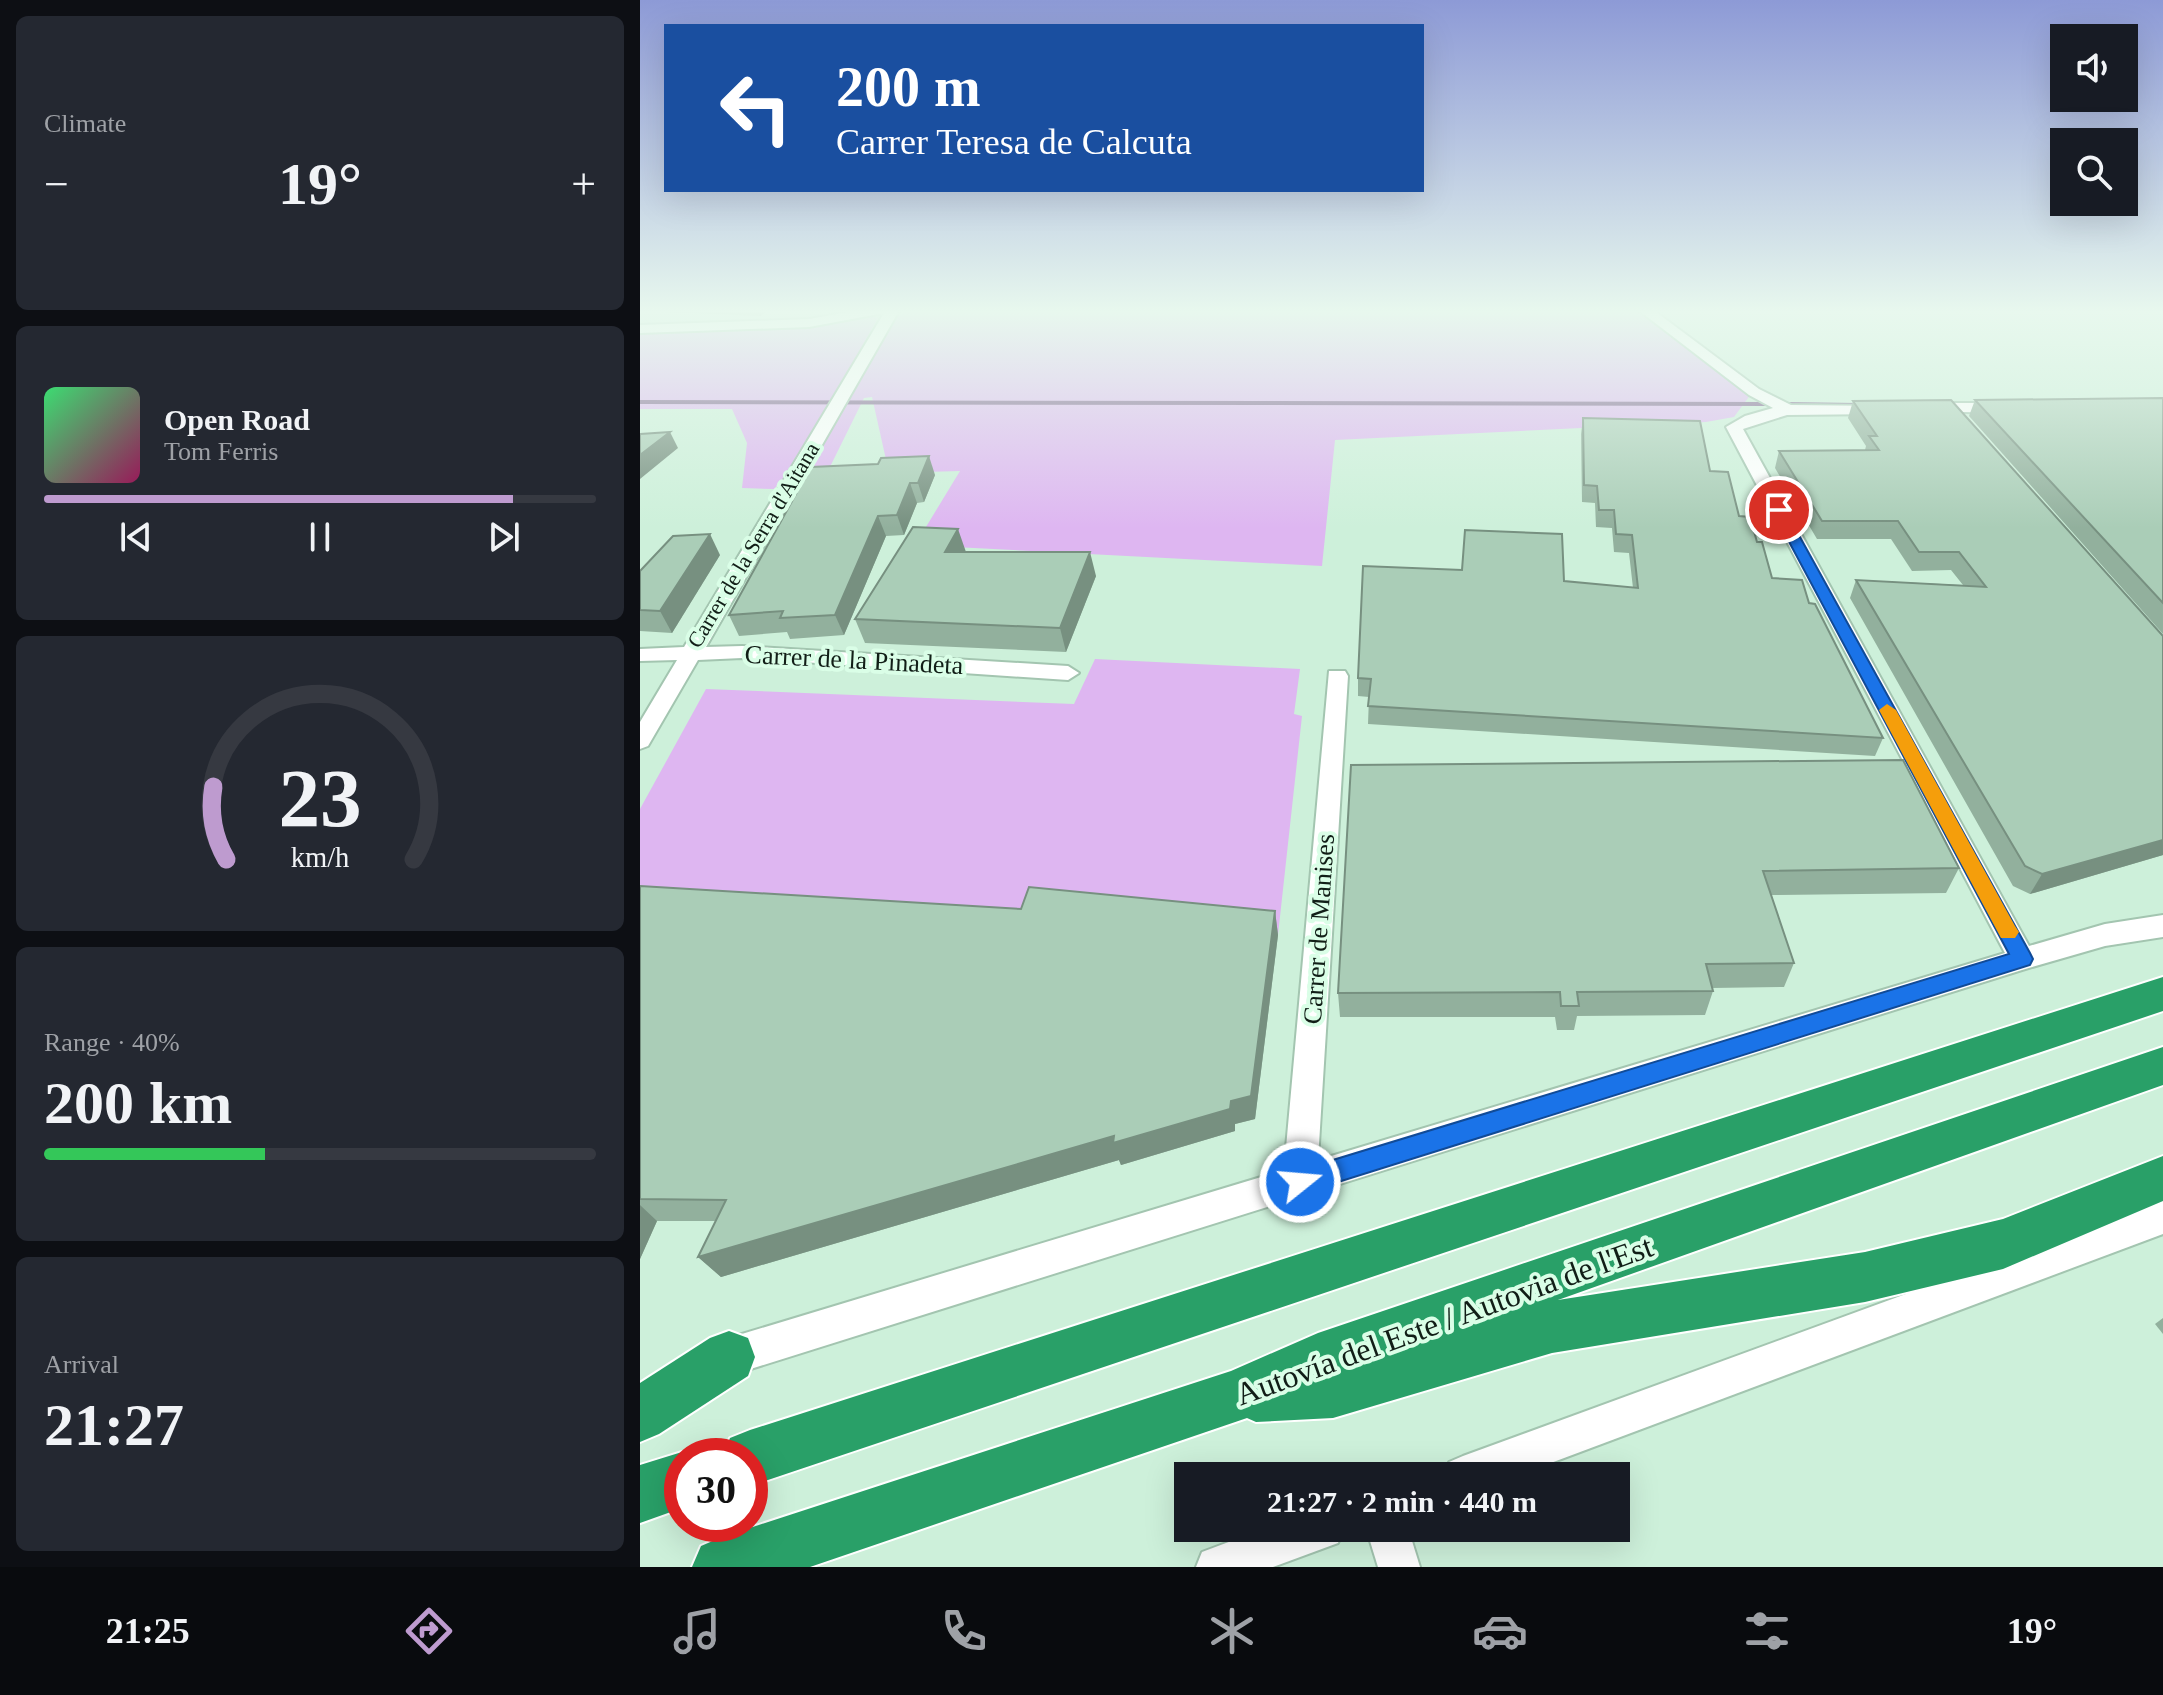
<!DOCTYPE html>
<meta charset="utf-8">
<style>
body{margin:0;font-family:"Times New Roman",serif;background:#242831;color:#f1f3f6;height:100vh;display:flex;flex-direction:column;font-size:30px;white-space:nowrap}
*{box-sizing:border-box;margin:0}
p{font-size:26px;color:#9ea1a6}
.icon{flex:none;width:44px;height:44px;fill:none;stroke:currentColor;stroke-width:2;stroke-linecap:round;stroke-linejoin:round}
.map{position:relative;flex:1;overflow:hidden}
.sheet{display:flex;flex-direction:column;gap:16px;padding:16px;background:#0d0f14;width:640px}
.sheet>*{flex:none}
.hud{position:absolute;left:24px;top:24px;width:760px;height:168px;border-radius:0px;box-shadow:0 8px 32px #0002;background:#1a4fa0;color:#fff;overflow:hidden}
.buttons{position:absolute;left:1410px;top:24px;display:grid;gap:16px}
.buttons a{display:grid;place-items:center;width:88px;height:88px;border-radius:0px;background:#171b24;box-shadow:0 8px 32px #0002;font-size:40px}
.speed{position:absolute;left:24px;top:1438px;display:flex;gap:16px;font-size:40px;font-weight:700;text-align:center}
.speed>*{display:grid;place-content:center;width:104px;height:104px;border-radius:50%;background:#171b24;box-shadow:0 8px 32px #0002;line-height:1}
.speed .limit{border:12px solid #d22;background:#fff;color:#111}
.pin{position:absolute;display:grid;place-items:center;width:68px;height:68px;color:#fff;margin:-34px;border:4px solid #fff;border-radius:50%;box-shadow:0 2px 8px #0007}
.me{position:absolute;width:88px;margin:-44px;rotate:73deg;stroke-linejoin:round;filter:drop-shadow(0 0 6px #0008)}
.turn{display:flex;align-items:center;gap:28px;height:168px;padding:0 40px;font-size:36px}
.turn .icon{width:104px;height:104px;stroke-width:2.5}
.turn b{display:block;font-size:56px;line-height:68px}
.big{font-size:60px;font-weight:700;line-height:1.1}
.sheet .tile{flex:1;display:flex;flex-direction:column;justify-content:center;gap:12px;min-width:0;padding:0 28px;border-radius:12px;background:#242831}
.sheet .dial{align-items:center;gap:0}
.dial svg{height:208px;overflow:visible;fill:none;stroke:#363941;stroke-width:7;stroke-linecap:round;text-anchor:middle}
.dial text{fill:#f1f3f6;stroke:none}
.song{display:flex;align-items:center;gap:24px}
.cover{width:96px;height:96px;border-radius:12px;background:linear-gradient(135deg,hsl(140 70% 55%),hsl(330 70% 35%))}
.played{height:8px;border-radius:4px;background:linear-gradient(90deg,#be9bcf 85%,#363941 85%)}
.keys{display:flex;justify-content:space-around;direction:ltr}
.heat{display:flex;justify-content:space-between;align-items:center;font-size:44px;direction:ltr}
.charge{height:12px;border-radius:6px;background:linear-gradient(90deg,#34c759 40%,#363941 0)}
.trip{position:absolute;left:534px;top:1462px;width:456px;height:80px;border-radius:0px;background:#171b24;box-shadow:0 8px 32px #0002;font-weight:700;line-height:80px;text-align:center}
.menu{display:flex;height:128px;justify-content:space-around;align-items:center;background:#090b0e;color:#9ea1a6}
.menu .icon{width:56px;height:56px}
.menu .active{color:#be9bcf}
.menu b{font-size:36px;color:#f1f3f6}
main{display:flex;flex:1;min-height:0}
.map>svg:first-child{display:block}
</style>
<main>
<section class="sheet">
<div class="tile"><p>Climate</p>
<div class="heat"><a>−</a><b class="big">19°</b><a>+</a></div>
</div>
<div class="tile">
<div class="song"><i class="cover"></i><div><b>Open Road</b><p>Tom Ferris</p></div></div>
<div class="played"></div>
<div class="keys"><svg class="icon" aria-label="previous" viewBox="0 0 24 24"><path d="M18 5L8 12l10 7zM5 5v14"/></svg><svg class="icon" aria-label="pause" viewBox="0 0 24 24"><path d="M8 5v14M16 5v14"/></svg><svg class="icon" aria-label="next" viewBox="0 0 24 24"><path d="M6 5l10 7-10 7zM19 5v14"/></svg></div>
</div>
<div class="tile dial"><svg viewBox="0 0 100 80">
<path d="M14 69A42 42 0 1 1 86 69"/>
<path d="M14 69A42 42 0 0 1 9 41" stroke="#be9bcf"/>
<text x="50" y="56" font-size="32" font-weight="700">23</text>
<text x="50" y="72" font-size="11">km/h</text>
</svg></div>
<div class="tile"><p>Range · 40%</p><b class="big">200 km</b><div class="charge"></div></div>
<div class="tile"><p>Arrival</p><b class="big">21:27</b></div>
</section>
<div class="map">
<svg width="1523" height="1567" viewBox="0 0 1523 1567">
<rect width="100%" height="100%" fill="#cdf0da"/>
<g fill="#deb6f1">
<polygon points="272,309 998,309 1111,394 1094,417 1066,422 695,440 682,566 275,545 320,471 249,473 232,397 224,398 185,477 163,478 256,316"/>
<polygon points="231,316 238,318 153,469 134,489 102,488 107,443 92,409 0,409 0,331 169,325"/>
<polygon points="455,659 660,669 654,714 662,716 638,935 0,909 0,809 66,689 434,704"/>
</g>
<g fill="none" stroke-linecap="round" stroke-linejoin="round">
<g stroke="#785a89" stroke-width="4">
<polyline points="0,402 1132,404"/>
<polyline points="1144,404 1216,405"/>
</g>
<g stroke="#a3c5b0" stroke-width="4">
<g id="minor">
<polygon points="226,309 260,309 66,647 102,646 428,666 439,673 428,680 102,658 58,660 8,746 0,749 0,722 37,660 0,661 0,649 44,647 244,313 169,327 0,333 0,325 169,319"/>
<polygon points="997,309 1012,309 1119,389 1151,405 1248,406 1251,409 1243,414 1147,415 1103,429 1389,946 1465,924 1523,915 1523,937 1465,946 1382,970 82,1378 69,1372 63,1359 69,1346 82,1340 644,1170 689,671 705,671 708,676 678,1160 1365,953 1086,427 1105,416 1133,408 1109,395"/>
<polygon points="1288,403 1363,403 1371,408 1363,413 1283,411 1283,405"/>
<polygon points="1523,1200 1523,1234 876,1476 803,1476 809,1462 823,1456"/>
<polygon points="626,1528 704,1528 698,1543 633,1567 556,1567 562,1552"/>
<polygon points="726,1528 768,1528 780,1567 738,1567"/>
</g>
</g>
<g stroke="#fff" stroke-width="4">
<g id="highway">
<polygon points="1523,977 1523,1011 110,1486 110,1456 83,1456 90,1438 110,1430"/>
<polygon points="1523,1047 1523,1085 918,1300 1225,1252 1363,1219 1523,1156 1523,1201 1363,1269 1225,1302 912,1353 693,1418 616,1422 607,1418 170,1567 52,1567 61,1546 82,1537 591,1371 678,1333"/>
<polygon points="89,1331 108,1338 115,1357 108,1376 19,1434 0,1442 0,1383 70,1338"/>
<polygon points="42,1452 53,1456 42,1456 42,1508 0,1523 0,1465"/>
</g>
</g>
<use href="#minor" fill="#fff" fill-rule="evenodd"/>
<use href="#highway" fill="#29a068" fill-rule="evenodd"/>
</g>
<g fill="#92b09d">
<polygon points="0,309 129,309 120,316 0,311"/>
<polygon points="1523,398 1523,634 1329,416 1335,400"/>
<polygon points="1311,400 1523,855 1390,894 1373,886 1210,598 1216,580 1323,585 1311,570 1272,571 1251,539 1177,539 1135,468 1139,451 1225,450 1226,446 1208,418 1213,401"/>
<polygon points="943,418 1070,471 1117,542 1132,578 1169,603 1243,738 1235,756 728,724 729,697 718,696 718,678 924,581 993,588 989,553 974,552 972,528 956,527 955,503 942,502 941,434"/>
<polygon points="238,464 295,475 284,502 277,503 264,535 246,536 204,635 150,639 147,632 99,636 89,615"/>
<polygon points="326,552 456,576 426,652 225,643 215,619"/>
<polygon points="80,555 32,633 0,631 0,571"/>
<polygon points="711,765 1319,868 1306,893 1131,895 1154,963 1144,987 1072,988 1073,991 1065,1015 937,1016 934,1030 917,1030 915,1017 700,1017 698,993"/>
<polygon points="0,886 381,909 635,911 638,935 615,1119 595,1124 595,1131 481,1165 479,1160 81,1277 58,1257 76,1221 17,1221 0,1259"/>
<polygon points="1523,1318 1523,1334 1515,1324"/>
</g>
<g fill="#779080">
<polygon points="117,309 129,309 120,316"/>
<polygon points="30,432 38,448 0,479 0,455"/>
<polygon points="289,456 295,475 284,502 278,483"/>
<polygon points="270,483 277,503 264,535 257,515"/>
<polygon points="238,516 246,536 204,635 195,615"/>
<polygon points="318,529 326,552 305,552"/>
<polygon points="70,534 80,555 32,633 20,611"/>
<polygon points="450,552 456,576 426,652 420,628"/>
<polygon points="1523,840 1523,855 1390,894 1402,874"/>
<polygon points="635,911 638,935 615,1119 595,1124 595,1131 481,1165 479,1160 81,1277 58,1257 591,1101"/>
<polygon points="0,1205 17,1221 0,1259"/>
</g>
<g fill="#aacdb7" stroke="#779080" stroke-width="2">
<polygon points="1523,398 1523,603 1335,400"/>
<polygon points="1311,400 1523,636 1523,840 1402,874 1385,866 1216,580 1346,587 1319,552 1279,552 1258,521 1182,521 1139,451 1239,450 1229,436 1237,436 1213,401"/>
<polygon points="943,418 1060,421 1070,471 1088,472 1099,516 1110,517 1117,542 1122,542 1132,578 1162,580 1169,603 1175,604 1243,738 728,706 731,679 718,678 723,566 822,570 825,530 922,534 924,581 998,588 992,535 976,534 974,510 959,510 957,486 944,485"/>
<polygon points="30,432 0,455 0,434"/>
<polygon points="289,456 278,483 270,483 257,515 238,516 195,615 140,618 143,611 89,615 171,467 238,464 241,458"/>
<polygon points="273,527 318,529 305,552 450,552 420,628 215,619"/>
<polygon points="70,534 20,611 0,610 0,571 33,536"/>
<polygon points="1263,760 1319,868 1123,871 1154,963 1066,964 1073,991 937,992 939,1006 921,1006 920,992 698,993 711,765"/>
<polygon points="0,886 381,909 389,887 635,911 611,1096 591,1101 590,1109 473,1143 474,1136 58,1257 86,1200 0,1199"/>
</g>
<linearGradient id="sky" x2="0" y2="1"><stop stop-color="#8d9ad6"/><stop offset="0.59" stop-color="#e8f8ee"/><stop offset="1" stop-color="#e8f8ee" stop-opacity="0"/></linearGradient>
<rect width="1523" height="528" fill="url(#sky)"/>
<polygon fill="#1a73e8" stroke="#114b97" stroke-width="2" points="1139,506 1145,510 1390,953 1393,959 1390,965 660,1194 651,1191 648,1182 651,1173 660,1170 1369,954 1132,510"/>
<polygon fill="#f59e0b" points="1247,704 1256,710 1375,926 1379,932 1375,938 1361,938 1239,710"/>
<g text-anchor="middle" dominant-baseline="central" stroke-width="8" stroke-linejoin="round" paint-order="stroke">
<g font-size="22" fill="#111e17" stroke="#dafee7">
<text transform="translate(113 545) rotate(-59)">Carrer de la Serra d'Aitana</text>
</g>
<g font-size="26" fill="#111e17" stroke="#dafee7">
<text transform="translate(214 660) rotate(3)">Carrer de la Pinadeta</text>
<text transform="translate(679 929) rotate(-86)">Carrer de Manises</text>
</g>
<g font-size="32" fill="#111e17" stroke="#dafee7">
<text transform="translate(804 1320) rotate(-20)">Autovía del Este / Autovia de l'Est</text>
</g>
</g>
</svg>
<div class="buttons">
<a><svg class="icon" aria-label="sound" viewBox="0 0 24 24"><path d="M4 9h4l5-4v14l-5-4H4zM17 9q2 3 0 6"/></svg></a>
<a><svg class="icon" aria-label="search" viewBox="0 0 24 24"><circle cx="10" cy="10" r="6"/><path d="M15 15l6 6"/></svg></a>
</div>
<div class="speed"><div class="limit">30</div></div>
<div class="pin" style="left:1139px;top:510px;background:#d93025"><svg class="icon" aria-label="arrive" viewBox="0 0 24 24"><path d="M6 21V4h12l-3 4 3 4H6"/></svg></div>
<svg class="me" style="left:660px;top:1182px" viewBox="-20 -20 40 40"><circle r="17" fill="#1a73e8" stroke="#fff" stroke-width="3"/><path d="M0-11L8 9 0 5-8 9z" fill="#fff"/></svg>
<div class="trip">21:27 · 2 min · 440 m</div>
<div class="hud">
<div class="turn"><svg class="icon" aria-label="left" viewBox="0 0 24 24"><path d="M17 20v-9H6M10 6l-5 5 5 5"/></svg><div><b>200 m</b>Carrer Teresa de Calcuta</div></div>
</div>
</div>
</main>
<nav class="menu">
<b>21:25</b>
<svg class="icon active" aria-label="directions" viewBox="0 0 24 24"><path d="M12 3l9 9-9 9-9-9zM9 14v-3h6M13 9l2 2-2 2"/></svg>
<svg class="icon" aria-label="music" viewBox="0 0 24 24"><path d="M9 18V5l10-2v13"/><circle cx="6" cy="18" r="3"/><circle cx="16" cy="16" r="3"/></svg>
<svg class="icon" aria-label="phone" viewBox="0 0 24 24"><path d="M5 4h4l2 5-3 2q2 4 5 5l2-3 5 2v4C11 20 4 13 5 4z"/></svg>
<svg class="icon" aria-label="climate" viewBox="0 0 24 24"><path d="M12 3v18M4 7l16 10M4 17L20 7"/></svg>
<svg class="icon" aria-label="car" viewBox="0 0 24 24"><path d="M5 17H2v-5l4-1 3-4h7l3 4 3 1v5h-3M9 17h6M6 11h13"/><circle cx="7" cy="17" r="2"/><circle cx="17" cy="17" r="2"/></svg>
<svg class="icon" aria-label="filters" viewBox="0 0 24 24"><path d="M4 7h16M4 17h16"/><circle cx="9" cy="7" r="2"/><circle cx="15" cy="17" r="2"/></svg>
<b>19°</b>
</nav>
